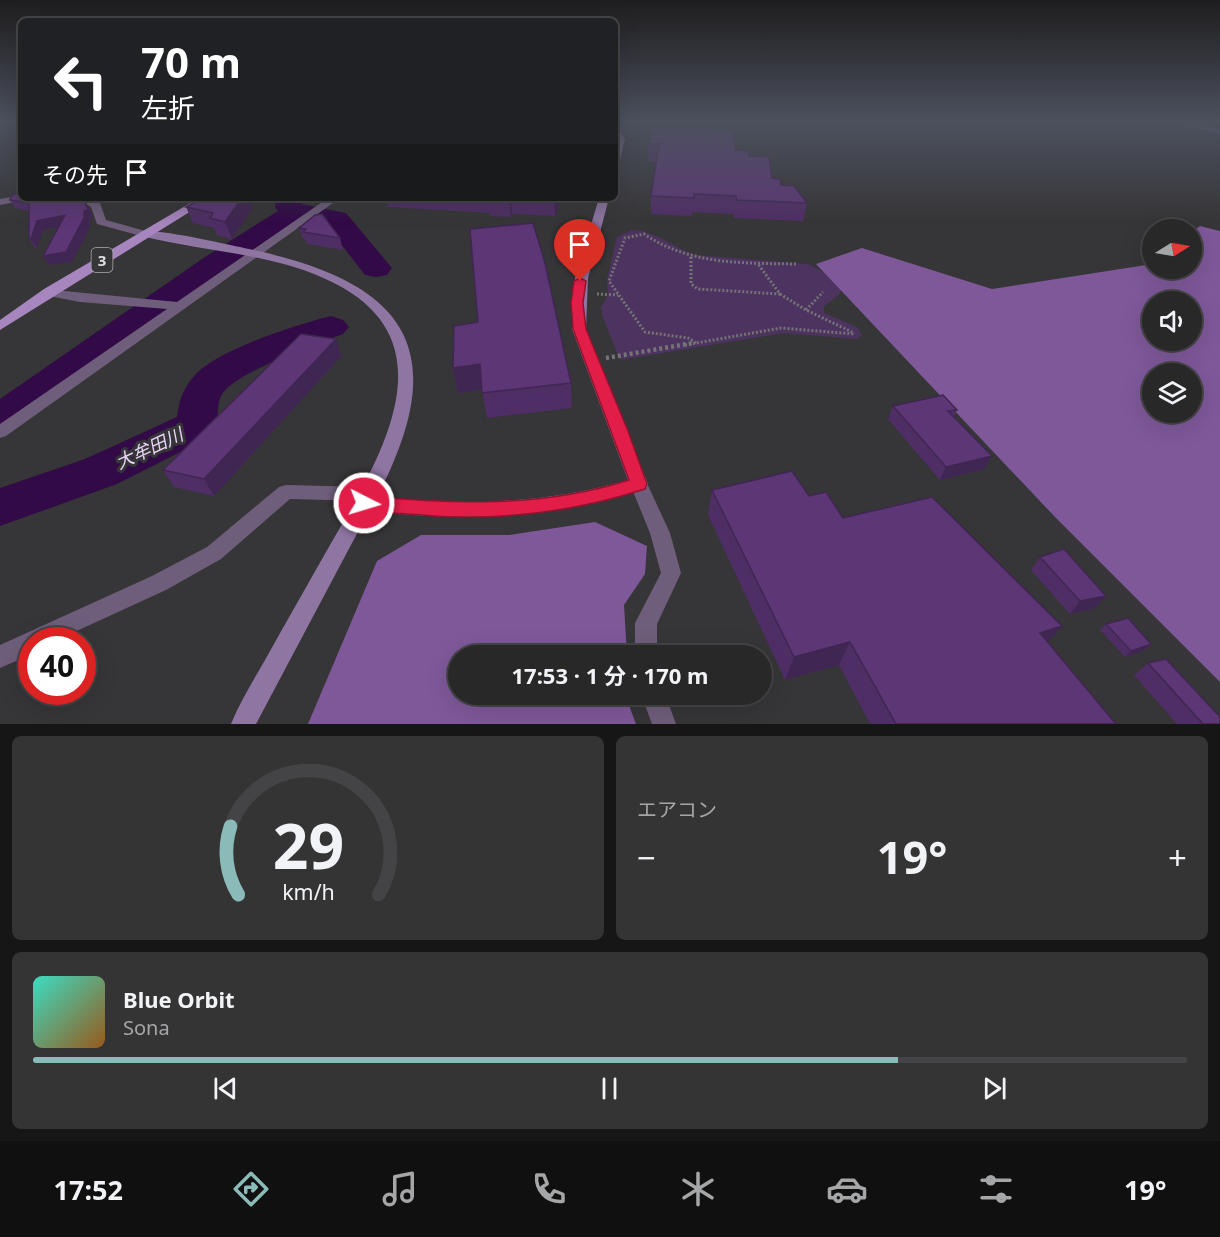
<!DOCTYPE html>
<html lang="ja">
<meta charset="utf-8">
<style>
body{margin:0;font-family:"Noto Sans","Noto Sans JP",sans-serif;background:#343435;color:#f1f3f6;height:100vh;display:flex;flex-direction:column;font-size:22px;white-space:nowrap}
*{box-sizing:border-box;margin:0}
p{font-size:20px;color:#a5a6a8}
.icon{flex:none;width:33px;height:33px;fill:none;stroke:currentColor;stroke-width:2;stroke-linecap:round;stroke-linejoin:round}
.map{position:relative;height:724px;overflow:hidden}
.panel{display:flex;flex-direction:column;gap:12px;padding:12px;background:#161617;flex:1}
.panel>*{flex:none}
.hud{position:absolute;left:18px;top:18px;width:600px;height:183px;border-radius:9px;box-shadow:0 6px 24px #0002,0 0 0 2px #444446;background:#202124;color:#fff;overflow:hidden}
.needle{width:39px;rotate:79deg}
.controls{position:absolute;left:1142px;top:219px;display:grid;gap:12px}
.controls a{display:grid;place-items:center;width:60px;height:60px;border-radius:50%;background:#282829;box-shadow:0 6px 24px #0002,0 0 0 2px #444446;font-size:30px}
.speed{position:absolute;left:18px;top:627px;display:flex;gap:12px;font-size:30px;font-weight:700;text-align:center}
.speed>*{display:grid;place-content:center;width:78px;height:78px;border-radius:50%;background:#282829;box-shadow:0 6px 24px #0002,0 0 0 2px #444446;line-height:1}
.speed .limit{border:9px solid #d22;background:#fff;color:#111}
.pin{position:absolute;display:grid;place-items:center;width:51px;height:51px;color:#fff;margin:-62px -26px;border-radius:50% 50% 50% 0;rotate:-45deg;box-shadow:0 0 6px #0007}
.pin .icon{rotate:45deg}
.me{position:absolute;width:66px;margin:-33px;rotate:95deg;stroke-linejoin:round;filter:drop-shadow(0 0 4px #0008)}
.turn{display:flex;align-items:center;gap:21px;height:126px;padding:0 24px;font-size:27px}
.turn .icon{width:78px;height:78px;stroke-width:2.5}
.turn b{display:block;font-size:42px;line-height:51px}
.then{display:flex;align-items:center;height:57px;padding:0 24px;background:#0003;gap:12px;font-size:22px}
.big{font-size:45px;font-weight:700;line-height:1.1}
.panel .card{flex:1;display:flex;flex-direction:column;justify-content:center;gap:9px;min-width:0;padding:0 21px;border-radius:9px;background:#343435}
.panel .dial{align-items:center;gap:0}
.dial svg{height:156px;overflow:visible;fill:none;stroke:#444446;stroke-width:7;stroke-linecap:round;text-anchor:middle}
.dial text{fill:#f1f3f6;stroke:none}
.song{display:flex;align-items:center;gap:18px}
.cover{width:72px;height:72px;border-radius:9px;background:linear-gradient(135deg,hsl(170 70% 55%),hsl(30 70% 35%))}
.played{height:6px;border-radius:3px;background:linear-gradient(90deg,#8bbbb9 75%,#444446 75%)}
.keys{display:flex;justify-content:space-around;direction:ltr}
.heat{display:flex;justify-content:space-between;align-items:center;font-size:33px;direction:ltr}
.panel .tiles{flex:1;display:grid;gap:12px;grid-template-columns:1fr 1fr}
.card:last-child{grid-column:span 2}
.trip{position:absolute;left:448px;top:645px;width:324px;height:60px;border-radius:30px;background:#282829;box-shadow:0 6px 24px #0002,0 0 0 2px #444446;font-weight:700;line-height:60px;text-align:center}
.menu{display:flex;height:96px;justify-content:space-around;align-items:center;background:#101010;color:#a5a6a8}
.menu .icon{width:42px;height:42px}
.menu .current{color:#8bbbb9}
.menu b{font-size:27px;color:#f1f3f6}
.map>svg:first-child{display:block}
</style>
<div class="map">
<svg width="1220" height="724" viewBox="0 0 1220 724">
<rect width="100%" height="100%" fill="#363537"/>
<path fill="#4d3360" d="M632 230C655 230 674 248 696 255L808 264 843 283 840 294 824 306V313L857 327 862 335 857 339 784 333 620 360 602 315 601 307 608 295 607 280 617 237Z"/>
<g fill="#7e5899" fill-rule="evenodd">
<path d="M1200 226 1220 231V682L1054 516 816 264 862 248 992 289 1146 265 1152 261V268H1191V233ZM1152 302H1191V340H1152ZM1152 374H1191V412H1152Z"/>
<polygon points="595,522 647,546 645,574 624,605 627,655 459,656 459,694 629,695 630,708 636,724 308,724 377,561 421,535 509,535"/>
</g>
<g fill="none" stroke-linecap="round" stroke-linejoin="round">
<g fill="#320a47" fill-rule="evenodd">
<polygon points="276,198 302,198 302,204 346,213 392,268 387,275 376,277 365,275 327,226 300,221 227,271 15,429 0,434 0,399 205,257 278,211 275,207"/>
<path d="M331 316 343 320 349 327 343 334C318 344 232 373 221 396 215 409 221 420 212 436L117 484 0 526V488L85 459 177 417C179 401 183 388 195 375 219 349 296 325 331 316Z"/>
</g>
<g stroke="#747375" stroke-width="3" stroke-dasharray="2 2" stroke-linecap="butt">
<polyline points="691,257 691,284 698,289 780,294 758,264"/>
<polyline points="597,294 618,295"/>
<polyline points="780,294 806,310 852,332"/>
<polyline points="806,310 823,292"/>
<path d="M696 343 688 338 645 332 609 281 625 238 644 234C690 265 742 263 796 264"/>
<polyline points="685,345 781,328 855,334"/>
</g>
<polyline stroke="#747375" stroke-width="4.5" stroke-dasharray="3 3" stroke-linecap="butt" points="606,358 693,343"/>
<polygon fill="#6f5e7b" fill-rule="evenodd" points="1160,121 1171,121 1220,129 1220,133"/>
<g fill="#6f5e7b" fill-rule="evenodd">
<polygon points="21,195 21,198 26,198 25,200 0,205 0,199"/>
<polygon points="77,198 90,198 100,203 106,220 149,232 151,234 145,237 97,224 91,207"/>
<polygon points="328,198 340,198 6,436 0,438 0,424 167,309 80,302 44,295 42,292 44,289 177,302"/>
<polygon points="639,477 645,479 670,533 681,573 657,624 657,656 635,656 635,623 661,573 650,533 630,484 633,479"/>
<polygon points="286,485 368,487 375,489 377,494 375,499 368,501 290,499 221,559 166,590 57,640 32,640 32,654 0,668 0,645 152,576 207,547 279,487"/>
<polygon points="641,694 665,694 676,724 652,724"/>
</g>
<g fill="#8e75a2" fill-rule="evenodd">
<polygon points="615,129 625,138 620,159 615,162"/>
<path d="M599 198H609L588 278 586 329 648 484 645 489C554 519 464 522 369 511L256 724H231C240 702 253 681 265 660 286 622 308 584 330 545 376 464 455 344 334 283 275 253 205 252 141 236V232C157 228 224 244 244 248 401 280 457 344 377 497 462 506 546 504 628 480L572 329 575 278Z"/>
</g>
<polygon fill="#a785bf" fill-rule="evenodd" points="199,198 212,198 0,330 0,320 44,289"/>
</g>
<g fill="#4f2e65">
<polygon points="649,144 735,150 749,156 781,185 807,203 803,221 734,218 734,214 692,212 692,216 651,214 651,196 656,161 648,161"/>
<polygon points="386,198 562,198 555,216 512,214 511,217 490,216 490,213 388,207"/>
<polygon points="10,200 89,208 93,219 89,219 90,227 72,262 49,265 59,226 43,230 37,248 35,248 29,238 29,211 15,208"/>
<polygon points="186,207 253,207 232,239 217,235 214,228 193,223"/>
<polygon points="299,228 340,238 343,250 307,244 306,240 303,239"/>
<polygon points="336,339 341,356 214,496 174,487 163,470"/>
<polygon points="453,368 571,383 572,408 487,418 482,389 458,393"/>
<polygon points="893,406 957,410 954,416 984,469 940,480 888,419"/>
<polygon points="712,490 809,496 843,518 1048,642 1116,724 870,724 839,665 785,680 708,515"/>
<polygon points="1040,557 1095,608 1070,614 1031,570"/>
<polygon points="1106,624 1151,644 1145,650 1125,657 1100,630"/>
<polygon points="1148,663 1220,724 1177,724 1134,675"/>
</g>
<g fill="#402652">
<polygon points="242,198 250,198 253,207 232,239 225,222"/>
<polygon points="511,198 512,214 511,217 509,201"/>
<polygon points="555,198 562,198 555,216 554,200"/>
<polygon points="84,200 89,208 93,219 89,219 90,227 72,262 49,265 43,256 84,211"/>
<polygon points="65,215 70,224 43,230 37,248 31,239 37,221"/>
<polygon points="336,339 341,356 214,496 204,479"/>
<polygon points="480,364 484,389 458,393 453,368"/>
<polygon points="992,456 984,469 940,480 946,467"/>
<polygon points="1106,596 1095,608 1070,614 1080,601"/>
<polygon points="1062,626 1041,650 1040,633"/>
<polygon points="850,642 839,665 785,680 794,657"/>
<polygon points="1151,644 1145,650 1125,657 1131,651"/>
</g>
<g fill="#5c3675" stroke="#402652" stroke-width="1.5">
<polygon points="653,127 734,130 735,150 749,151 749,156 769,157 772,178 780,179 781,185 794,186 807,203 737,200 736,196 694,194 694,198 651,196 659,144 649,144"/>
<polygon points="21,179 21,188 18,186"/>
<polygon points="21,193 21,198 82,198 84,200 88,210 84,211 84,218 66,252 43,256 65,215 37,221 31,239 29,238 29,203 10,200 12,195"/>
<polygon points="202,198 242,198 225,222 210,218 213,213 186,207"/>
<polygon points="489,198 555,198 554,200 511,198 509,201 488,200"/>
<polygon points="322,214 340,238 303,232 306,229 299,228 315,215"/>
<polygon points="533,223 545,263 571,383 482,393 480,364 453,368 454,326 478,322 470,229"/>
<polygon points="301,334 336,339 204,479 163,470"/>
<polygon points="943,395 957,410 948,411 992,456 946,467 893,406"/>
<polygon points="792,471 809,496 826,492 843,518 932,497 1062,626 1040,633 1116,724 896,724 850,642 794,657 712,490"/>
<polygon points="1064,549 1106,596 1080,601 1040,557"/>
<polygon points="1128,618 1151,644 1131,651 1106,624"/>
<polygon points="1166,659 1220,717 1220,724 1203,724 1148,663"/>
</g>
<linearGradient id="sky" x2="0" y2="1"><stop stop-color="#1e1d1e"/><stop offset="0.55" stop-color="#4c515e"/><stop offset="1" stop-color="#4c515e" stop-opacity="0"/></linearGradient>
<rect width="1220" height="222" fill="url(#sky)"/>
<path fill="#e11d48" stroke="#92132f" stroke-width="1.5" d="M580 278 586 281 583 303 586 329 628 431 647 484 645 489C568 514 488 522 408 514 392 513 373 513 358 508L355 503 358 498 364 496C454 504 541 508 629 480L573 329 571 303 574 281Z"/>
<g text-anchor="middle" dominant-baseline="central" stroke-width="6" stroke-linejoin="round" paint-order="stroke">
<rect fill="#363537" stroke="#aeadaf" stroke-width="1.5" x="91.5" y="248" width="21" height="24" rx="4.5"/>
<g font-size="15" font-weight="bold" fill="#e2e1e3">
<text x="102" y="260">3</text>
</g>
<g font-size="18" font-style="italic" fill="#ebd6fc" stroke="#363537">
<text transform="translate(149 448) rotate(-25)">大牟田川</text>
</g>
</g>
</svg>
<div class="controls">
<a><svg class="needle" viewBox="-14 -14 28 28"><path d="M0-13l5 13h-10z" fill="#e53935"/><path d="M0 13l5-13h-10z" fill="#a5a6a8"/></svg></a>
<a><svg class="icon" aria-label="sound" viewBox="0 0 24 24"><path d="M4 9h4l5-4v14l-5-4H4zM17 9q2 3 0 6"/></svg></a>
<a><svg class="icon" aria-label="layers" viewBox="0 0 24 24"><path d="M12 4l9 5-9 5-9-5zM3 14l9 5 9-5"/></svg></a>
</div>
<div class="speed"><div class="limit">40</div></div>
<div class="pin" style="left:580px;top:281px;background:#d93025"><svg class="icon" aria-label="arrive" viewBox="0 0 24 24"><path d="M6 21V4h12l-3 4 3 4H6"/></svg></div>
<svg class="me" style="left:364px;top:503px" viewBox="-20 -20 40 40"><circle r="17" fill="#e11d48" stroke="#fff" stroke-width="3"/><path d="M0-11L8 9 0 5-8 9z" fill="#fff"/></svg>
<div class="trip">17:53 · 1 分 · 170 m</div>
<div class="hud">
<div class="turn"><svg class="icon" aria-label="left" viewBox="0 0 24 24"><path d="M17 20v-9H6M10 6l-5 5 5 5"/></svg><div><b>70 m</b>左折</div></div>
<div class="then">その先<svg class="icon" aria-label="arrive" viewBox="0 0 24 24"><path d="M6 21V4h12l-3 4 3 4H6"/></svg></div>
</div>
</div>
<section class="panel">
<div class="tiles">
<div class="card dial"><svg viewBox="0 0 100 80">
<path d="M14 69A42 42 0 1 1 86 69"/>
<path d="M14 69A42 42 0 0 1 10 34" stroke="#8bbbb9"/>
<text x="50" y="56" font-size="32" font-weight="700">29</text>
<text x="50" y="72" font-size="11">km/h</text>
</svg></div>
<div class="card"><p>エアコン</p>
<div class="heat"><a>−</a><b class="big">19°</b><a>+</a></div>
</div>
<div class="card">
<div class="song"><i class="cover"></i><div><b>Blue Orbit</b><p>Sona</p></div></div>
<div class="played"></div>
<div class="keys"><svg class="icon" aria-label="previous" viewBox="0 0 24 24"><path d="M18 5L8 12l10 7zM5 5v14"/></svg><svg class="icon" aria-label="pause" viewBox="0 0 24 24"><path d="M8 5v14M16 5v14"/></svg><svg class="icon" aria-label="next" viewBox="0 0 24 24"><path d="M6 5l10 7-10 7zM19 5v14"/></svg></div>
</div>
</div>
</section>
<nav class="menu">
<b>17:52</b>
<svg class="icon current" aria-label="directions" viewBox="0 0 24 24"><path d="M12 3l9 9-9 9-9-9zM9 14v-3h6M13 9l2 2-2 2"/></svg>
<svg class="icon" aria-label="music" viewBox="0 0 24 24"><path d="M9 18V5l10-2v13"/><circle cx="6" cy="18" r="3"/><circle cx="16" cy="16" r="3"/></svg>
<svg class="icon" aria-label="phone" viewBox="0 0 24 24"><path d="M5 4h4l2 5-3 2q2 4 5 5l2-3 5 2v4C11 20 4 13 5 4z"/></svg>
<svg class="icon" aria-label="climate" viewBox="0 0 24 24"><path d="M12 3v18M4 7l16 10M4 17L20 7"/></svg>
<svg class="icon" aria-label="car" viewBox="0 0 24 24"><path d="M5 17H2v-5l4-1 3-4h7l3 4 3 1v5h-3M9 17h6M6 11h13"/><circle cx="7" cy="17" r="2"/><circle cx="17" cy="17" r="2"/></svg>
<svg class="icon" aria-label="filters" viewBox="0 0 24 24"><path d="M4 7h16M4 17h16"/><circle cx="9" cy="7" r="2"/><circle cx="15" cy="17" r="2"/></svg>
<b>19°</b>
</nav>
